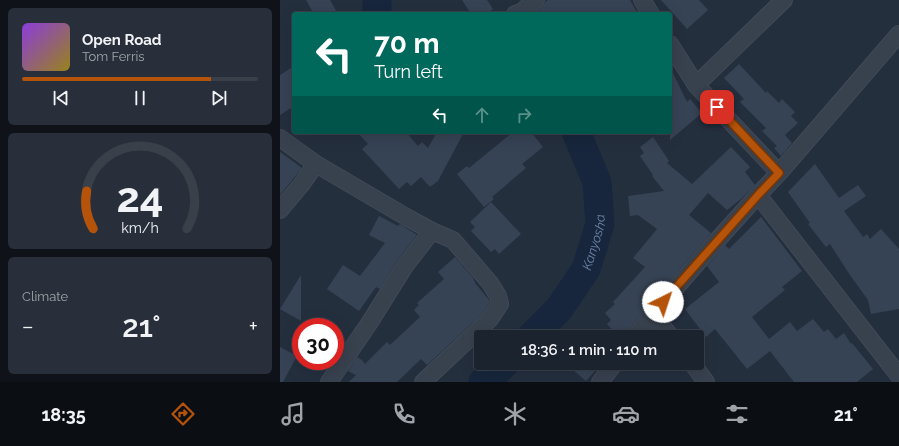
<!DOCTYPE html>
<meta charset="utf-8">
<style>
body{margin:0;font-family:Raleway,sans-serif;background:#282f3a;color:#f1f3f6;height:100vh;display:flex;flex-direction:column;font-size:15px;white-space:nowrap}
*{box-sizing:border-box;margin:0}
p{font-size:13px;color:#a0a4aa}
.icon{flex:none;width:22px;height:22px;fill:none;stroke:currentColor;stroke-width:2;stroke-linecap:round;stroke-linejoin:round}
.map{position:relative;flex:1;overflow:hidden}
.panel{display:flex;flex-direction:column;gap:8px;padding:8px;background:#0f1319;width:280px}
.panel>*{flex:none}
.banner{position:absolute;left:12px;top:12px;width:380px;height:122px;border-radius:4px;box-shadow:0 4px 16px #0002,0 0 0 1px #39404a;background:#00695c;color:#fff;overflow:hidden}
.speed{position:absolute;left:12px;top:318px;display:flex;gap:8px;font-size:20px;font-weight:700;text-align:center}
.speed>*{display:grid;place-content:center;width:52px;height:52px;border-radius:50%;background:#1b232e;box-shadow:0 4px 16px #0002,0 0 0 1px #39404a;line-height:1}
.speed .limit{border:6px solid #d22;background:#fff;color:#111}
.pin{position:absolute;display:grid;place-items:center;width:34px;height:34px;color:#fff;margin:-17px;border-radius:8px;box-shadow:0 2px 6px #0006}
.me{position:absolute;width:44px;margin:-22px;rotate:41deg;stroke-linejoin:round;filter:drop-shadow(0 0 3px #0008)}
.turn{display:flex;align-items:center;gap:14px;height:84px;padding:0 16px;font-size:18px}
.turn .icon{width:52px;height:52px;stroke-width:2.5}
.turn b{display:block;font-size:28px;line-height:34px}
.lanes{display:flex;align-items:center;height:38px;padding:0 16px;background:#0003;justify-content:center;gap:20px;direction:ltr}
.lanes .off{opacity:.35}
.big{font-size:30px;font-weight:600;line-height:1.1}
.panel .widget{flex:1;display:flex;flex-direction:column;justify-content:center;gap:6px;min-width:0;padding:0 14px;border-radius:6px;background:#282f3a}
.panel .dial{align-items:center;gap:0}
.dial svg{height:104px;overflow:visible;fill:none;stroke:#39404a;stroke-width:7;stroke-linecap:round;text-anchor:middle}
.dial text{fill:#f1f3f6;stroke:none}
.song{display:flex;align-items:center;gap:12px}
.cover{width:48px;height:48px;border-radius:6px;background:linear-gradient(135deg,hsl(270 70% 55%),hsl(50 70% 35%))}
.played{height:4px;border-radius:2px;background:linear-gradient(90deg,#b45309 80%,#39404a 80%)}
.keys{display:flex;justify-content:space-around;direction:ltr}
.heat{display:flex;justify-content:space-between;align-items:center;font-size:22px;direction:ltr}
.trip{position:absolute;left:194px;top:330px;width:230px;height:40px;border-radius:4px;background:#1b232e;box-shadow:0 4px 16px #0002,0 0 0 1px #39404a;font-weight:600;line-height:40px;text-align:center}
.menu{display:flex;height:64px;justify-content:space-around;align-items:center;background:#0b0e12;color:#a0a4aa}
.menu .icon{width:28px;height:28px}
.menu .selected{color:#b45309}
.menu b{font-size:18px;color:#f1f3f6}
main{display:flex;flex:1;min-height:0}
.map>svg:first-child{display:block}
</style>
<main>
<section class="panel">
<div class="widget">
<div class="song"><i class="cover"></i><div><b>Open Road</b><p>Tom Ferris</p></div></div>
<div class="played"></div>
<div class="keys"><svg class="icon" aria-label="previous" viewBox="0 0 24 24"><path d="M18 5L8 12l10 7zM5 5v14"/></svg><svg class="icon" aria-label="pause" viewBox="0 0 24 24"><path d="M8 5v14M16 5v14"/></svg><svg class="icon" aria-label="next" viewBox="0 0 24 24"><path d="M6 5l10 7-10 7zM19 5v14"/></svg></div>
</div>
<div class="widget dial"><svg viewBox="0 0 100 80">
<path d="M14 69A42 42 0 1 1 86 69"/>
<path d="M14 69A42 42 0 0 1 9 40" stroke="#b45309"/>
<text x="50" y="56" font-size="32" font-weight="700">24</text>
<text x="50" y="72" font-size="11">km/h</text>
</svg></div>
<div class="widget"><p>Climate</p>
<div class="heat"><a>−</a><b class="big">21°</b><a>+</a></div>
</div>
</section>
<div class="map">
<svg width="619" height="382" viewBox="0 0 619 382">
<rect width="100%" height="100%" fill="#242f3e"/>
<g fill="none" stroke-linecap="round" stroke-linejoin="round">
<g stroke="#17263c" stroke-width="29">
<polyline points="97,0 97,14"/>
<path id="s1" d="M251 337 279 309 306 269 320 224 317 182 296 132"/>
<polyline points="203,382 215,373 225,363"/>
</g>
</g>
<g fill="#364354">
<polygon points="26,0 50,0 58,14 34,14"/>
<polygon points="182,0 207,0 213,9 206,14 191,14"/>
<polygon points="268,0 350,0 358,14 254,14 262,7 265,2"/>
<polygon points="381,0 419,0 428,10 407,29"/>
<polygon points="459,64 486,93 487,91 499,103 502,99 515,112 511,116 518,123 505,135 512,143 501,156 494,148 497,146 482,131 486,128 460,102 464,99 444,78"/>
<polygon points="14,66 14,106 0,115 0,75"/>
<polygon points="390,67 407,102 410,99 422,113 390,140"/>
<polygon points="77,132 126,132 138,146 142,142 148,148 157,132 184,132 158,181 150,187 141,177 131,186 127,182 119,189 82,149 88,144"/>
<polygon points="233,132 251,132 263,147 242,164 246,168 212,197 214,199 204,207 177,174 187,166 189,168"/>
<polygon points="373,137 389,161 387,163 412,184 451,147 470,167 465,172 475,185 461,199 447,210 428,193 409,215 431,233 366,308 348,331 346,335 340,329 335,333 327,324 331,320 325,313 335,304 333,302 365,267 353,258 377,229 358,215 350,216 348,196 384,191 372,176 373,175 360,156 364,153 360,147"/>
<polygon points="0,152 22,168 0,195"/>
<polygon points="535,164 559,198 578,185 586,196 564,211 583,237 587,234 590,239 601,229 619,249 619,309 591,314 588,300 570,275 550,244 546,247 528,224 530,223 508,192"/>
<polygon points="211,202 241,234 219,254 215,249 211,252 191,231 195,227 190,222"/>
<polygon points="99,216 118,226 120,224 137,235 117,261 100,289 96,287 79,311 47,289 63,265 80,276 105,243 89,235"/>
<polygon points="481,217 522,271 502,287 505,290 472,317 489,339 510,322 517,331 533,319 544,332 548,329 556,339 564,333 571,344 572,343 593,369 577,382 514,382 490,351 467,369 435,329 426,337 405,309 439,282 427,266 445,245 449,249"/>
<polygon points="175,257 194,279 193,279 195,282 195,283 209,300 210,302 203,313 147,365 141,359 117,382 69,382 76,375 68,371 77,357 82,360 85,364 107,342 110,345 140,317 134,310 139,305 137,303 164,279 158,272"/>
<polygon points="21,275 21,321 0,309"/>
<polygon points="55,344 61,347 55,356"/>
<polygon points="0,347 17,356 3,382 0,382"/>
<polygon points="300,363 322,363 306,381 293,370"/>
</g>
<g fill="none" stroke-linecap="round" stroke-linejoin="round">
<g stroke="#414a57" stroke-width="18">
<g id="minor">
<polyline points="362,0 371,14"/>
<polyline points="235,14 241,12 256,0"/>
<polyline points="390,44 416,85 499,173"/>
<polyline points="416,85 504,0"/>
<polyline points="0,138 36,164 128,218 152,231 125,266 90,322 49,382"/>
<polyline points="478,195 619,376"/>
<polyline points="0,210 21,185 36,164"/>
<polyline points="373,314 391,337"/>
<polyline points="355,337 373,314 432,246 478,195 499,173 619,34"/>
<polyline points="412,363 426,382"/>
<polyline points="143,382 210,319 220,304 218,296 210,283 173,240 152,231"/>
<polyline points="320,382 335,363"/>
</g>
</g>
<use href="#minor" stroke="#38414e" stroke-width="16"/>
</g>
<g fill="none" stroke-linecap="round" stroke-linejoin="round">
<g stroke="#753606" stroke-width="10">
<polyline id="route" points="383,302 478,195 499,173 437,107"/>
</g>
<use href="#route" stroke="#b45309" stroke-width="7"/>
</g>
<g text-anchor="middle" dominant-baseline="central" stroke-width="4" stroke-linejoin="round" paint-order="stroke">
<g font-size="13" font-style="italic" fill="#6d86a8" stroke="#1d2633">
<text stroke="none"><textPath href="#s1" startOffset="116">Kanyosha</textPath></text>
</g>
</g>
</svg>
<div class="speed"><div class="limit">30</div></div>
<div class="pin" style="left:437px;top:107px;background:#d93025"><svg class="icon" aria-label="arrive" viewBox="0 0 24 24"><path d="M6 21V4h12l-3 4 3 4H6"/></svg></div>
<svg class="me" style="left:383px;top:302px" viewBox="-20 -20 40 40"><circle r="19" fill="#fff"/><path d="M0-13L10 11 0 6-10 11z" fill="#b45309"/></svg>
<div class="trip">18:36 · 1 min · 110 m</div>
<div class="banner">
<div class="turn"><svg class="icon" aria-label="left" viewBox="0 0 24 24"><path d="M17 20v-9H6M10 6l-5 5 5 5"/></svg><div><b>70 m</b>Turn left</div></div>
<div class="lanes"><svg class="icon" aria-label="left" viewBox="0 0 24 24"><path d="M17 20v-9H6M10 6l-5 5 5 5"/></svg><svg class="icon off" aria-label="ahead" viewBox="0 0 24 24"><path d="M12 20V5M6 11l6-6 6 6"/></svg><svg class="icon off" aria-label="right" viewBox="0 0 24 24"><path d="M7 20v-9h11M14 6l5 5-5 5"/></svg></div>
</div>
</div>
</main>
<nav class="menu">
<b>18:35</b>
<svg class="icon selected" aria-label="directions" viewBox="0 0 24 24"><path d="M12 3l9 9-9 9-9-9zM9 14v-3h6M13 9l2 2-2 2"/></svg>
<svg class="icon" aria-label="music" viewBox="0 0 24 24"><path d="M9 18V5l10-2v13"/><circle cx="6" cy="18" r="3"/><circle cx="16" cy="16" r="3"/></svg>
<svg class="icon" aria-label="phone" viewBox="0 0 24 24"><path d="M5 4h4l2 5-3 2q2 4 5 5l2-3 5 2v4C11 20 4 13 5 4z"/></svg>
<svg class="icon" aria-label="climate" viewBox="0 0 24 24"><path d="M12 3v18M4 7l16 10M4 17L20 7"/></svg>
<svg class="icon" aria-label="car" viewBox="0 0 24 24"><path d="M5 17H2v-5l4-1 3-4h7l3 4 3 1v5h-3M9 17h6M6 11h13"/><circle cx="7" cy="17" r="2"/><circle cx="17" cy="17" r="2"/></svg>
<svg class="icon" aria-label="filters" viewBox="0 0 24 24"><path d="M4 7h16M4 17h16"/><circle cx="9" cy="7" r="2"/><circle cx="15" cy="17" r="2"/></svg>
<b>21°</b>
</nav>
